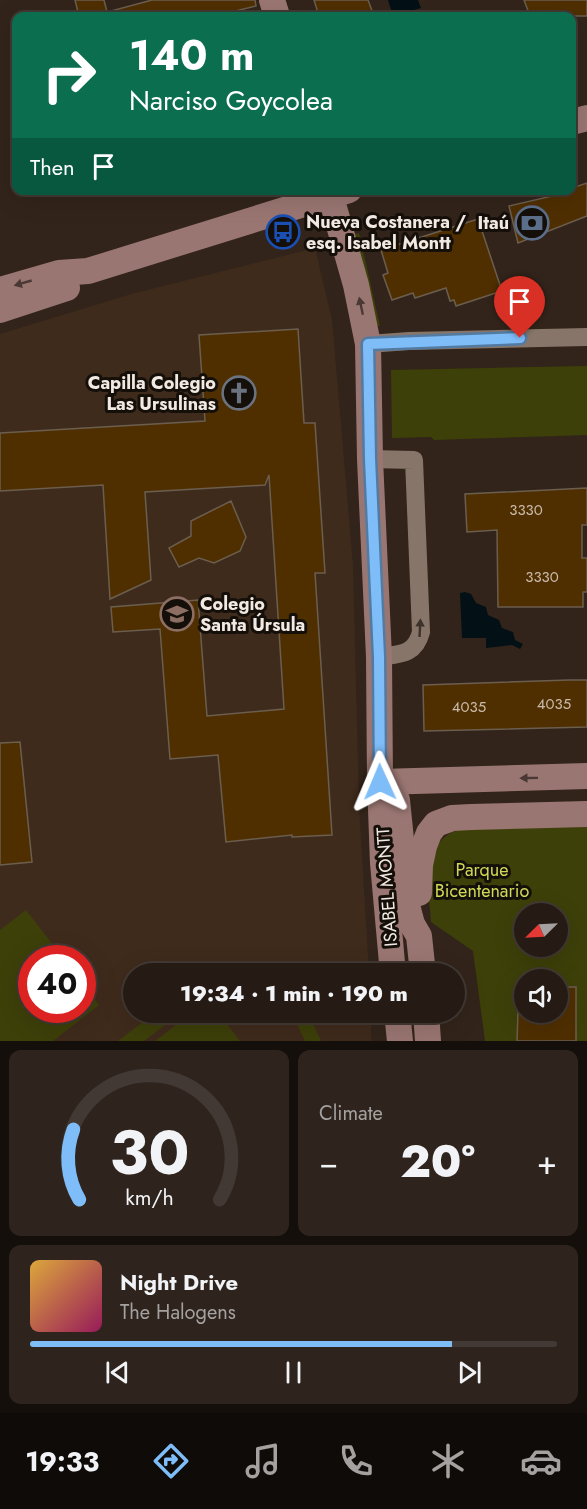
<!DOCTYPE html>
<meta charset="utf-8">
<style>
body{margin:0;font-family:Jost,sans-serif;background:#2e241d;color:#f1f3f6;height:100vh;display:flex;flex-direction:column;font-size:22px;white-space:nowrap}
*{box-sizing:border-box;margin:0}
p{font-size:20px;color:#a4a1a0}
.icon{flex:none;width:33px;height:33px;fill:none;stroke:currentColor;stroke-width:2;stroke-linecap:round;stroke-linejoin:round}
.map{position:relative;height:1041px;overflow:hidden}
.side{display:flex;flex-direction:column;gap:9px;padding:9px;background:#150f0b;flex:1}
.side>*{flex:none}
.banner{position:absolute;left:12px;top:12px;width:564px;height:183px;border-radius:12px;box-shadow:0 6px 24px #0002,0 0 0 2px #423934;background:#0b6e4f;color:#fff;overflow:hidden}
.needle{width:39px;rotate:246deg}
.buttons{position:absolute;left:514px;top:903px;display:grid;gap:12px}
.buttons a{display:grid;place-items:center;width:54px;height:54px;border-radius:50%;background:#261b14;box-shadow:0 6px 24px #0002,0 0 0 2px #423934;font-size:30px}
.speed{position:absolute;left:18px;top:945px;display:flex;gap:12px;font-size:30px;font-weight:700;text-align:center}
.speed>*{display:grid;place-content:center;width:78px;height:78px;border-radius:50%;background:#261b14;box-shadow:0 6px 24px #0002,0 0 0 2px #423934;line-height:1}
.speed .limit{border:9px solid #d22;background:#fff;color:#111}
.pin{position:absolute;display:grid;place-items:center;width:51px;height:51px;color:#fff;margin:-62px -26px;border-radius:50% 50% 50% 0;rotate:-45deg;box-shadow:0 0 6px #0007}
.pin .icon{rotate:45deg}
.me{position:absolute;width:66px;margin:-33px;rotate:359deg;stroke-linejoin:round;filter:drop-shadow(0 0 4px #0008)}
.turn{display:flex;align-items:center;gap:21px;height:126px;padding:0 18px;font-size:27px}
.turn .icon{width:78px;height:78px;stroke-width:2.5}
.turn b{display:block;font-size:42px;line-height:51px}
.then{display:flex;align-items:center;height:57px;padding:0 18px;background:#0003;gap:12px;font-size:22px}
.big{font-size:45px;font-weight:800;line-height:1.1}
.side .card{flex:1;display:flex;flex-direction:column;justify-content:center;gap:9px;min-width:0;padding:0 21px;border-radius:12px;background:#2e241d}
.side .dial{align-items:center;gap:0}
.dial svg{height:156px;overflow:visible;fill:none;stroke:#423934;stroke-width:7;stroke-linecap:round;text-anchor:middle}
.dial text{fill:#f1f3f6;stroke:none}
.song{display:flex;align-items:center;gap:18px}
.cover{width:72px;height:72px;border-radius:9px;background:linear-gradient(135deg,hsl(40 70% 55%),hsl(330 70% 35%))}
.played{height:6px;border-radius:3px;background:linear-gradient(90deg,#7fbdf9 80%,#423934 80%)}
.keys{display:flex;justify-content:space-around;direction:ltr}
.heat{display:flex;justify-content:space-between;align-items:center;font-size:33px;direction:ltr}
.side .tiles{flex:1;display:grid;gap:9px;grid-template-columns:1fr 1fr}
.card:last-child{grid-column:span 2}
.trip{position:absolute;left:123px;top:963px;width:342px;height:60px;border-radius:30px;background:#261b14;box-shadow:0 6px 24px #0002,0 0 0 2px #423934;font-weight:800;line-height:60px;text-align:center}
.dock{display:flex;height:96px;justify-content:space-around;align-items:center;background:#0f0b08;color:#a4a1a0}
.dock .icon{width:42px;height:42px}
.dock .active{color:#7fbdf9}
.dock b{font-size:27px;color:#f1f3f6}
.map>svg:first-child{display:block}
</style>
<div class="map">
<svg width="587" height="1041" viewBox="0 0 587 1041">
<rect width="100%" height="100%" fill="#32241a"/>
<path fill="#3f2b1c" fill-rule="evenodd" d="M315 248 332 320 353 566 359 807 369 973 134 974V1012L371 1013V1041H0V334L135 293ZM32 958H82V1010H32Z"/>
<g fill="#3d4009" fill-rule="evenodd">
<polygon points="359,233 380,326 375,325 355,234"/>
<polygon points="587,366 587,435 434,440 431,437 392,438 391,370"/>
<path d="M587 823V1041H485L473 951 431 922C429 886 417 849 456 830ZM525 914H558V946H525ZM525 980H558V1012H525Z"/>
<polygon points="26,910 63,958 32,958 32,1010 82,1010 83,984 99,1005 53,1041 0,1041 0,930"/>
<polygon points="156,1012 181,1013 144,1041 118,1041"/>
<polygon points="193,1012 218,1013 240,1041 155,1041"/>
<polygon points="288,1013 308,1013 321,1041 305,1041 297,1024"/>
</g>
<g fill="#031016">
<polygon points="388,0 418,0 421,8 393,16"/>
<polygon points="465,592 471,594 476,603 486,607 488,615 499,620 502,628 513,632 515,640 523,644 520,649 512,645 486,648 486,638 462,638 460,593"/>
</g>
<g fill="#4f2f00" stroke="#6b5e4f" stroke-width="1.5">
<polygon points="75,0 104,0 108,16 79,16"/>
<polygon points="152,0 255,0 256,6 215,16 112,16 111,11"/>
<polygon points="314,0 368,0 374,16 319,16"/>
<polygon points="524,0 587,0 587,16 530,16"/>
<polygon points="587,183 587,216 518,243 509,206 565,193 564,190 572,190 572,188"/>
<polygon points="478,219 502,291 456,306 454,300 450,301 446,288 415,298 413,293 392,300 383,275 388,273 381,250"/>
<polygon points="298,329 304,423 315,423 325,573 315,573 332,835 292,837 292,835 226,842 218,755 170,759 160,629 113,632 111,607 198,600 207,716 284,709 269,475 265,485 145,492 151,580 110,599 103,485 0,491 0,433 205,421 199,335"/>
<polygon points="587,488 587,525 582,525 582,558 587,558 587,592 583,592 583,607 498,607 497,530 467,532 465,494"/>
<polygon points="231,501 246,537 240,551 214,563 199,558 179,567 169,548 191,536 191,521"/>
<polygon points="569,680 587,680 587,727 424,731 423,685"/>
<polygon points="20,742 32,862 0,865 0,743"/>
<polygon points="558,987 576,987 576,1041 517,1041 518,1012 558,1012"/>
</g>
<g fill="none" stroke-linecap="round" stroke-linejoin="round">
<g stroke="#867568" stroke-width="18">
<polyline points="368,344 409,341 587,337"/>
<path d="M370 459 414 460 421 632C415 655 400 654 379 657"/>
</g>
<g stroke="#9a7672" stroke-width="26">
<polyline points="272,0 277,16"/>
<polyline points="572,122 587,118"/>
<polyline points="329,190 356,285 368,344 370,459 379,657 380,782 383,863 393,974"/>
<polyline points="0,290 59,273 88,271 349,190"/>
<polyline points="0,310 67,288"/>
<polyline points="380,782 587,776"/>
<polyline points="397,800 408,909 412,924 419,936 423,974"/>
<polyline points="419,893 420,865 424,846 429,833 436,824 452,818 471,817 587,814"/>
<polyline points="397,1012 400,1041"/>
<polyline points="426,1012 428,1041"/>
</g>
</g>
<defs><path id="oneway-solid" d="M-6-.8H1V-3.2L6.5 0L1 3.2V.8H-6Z" transform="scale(1.5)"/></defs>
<g fill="#4a3834">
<use href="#oneway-solid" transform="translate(23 283) rotate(164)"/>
<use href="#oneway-solid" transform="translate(361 306) rotate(-102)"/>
<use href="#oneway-solid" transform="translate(529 778) rotate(179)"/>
</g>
<use fill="#3d332b" href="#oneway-solid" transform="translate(420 628) rotate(-87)"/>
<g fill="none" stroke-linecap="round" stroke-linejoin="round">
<g stroke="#537ba2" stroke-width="15">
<polyline id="route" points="380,782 379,657 370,459 368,344 520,338"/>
</g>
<use href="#route" stroke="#7fbdf9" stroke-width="10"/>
</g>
<defs>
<g id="bank-ring" transform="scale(1.725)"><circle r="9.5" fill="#150f0a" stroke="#5c6f8a" stroke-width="1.5"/><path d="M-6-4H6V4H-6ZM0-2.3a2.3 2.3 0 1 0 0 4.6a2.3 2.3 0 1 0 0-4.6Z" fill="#5c6f8a"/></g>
<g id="bus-ring" transform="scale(1.725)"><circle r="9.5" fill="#150f0a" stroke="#1a4fb4" stroke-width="1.5"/><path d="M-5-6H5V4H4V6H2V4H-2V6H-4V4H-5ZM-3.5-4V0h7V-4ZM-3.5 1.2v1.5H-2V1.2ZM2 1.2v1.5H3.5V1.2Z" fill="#1a4fb4"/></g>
<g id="church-ring" transform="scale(1.725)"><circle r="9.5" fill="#150f0a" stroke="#6b7280" stroke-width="1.5"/><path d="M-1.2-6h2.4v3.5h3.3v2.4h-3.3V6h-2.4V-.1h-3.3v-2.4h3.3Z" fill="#6b7280"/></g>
<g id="school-ring" transform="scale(1.725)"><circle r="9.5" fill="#150f0a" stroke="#8d6e63" stroke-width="1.5"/><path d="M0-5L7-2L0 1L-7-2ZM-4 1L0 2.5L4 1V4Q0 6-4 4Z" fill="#8d6e63"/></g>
</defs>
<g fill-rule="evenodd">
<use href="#bank-ring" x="532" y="223"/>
<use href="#bus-ring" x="283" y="232"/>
<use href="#church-ring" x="239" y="393"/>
<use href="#school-ring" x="177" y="614"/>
</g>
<g text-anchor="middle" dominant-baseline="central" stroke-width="6" stroke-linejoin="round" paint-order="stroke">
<g font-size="15" fill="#c9baaa">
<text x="526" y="510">3330</text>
<text x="542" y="577">3330</text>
<text x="554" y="704">4035</text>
<text x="469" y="707">4035</text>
</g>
<g font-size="18" font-weight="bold" fill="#f2e9e2" stroke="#150f0a" text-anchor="start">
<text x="306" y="222">Nueva Costanera /<tspan x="306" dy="21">esq. Isabel Montt</tspan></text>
<text x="509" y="223" text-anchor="end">Itaú</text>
<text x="216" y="383" text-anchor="end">Capilla Colegio<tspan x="216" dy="21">Las Ursulinas</tspan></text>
<text x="200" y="604">Colegio<tspan x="200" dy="21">Santa Úrsula</tspan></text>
</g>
<g font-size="18" fill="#d1da56" stroke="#150f0a">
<text x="482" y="870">Parque<tspan x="482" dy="21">Bicentenario</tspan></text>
</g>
<g font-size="18" fill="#f2e9e2" stroke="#150f0a">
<text transform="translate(387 887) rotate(-94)">ISABEL MONTT</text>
</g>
</g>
</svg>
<div class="buttons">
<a><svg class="needle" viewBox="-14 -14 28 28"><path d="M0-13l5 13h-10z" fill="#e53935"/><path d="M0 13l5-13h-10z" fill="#a4a1a0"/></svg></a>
<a><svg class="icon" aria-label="sound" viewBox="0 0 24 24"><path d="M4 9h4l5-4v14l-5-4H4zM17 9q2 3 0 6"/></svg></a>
</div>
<div class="speed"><div class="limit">40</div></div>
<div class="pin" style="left:520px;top:338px;background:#d93025"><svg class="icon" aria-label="arrive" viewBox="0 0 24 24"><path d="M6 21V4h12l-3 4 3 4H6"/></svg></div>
<svg class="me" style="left:380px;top:782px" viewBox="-20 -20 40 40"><path d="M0-17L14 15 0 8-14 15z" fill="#7fbdf9" stroke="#fff" stroke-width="4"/></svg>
<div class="trip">19:34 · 1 min · 190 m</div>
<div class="banner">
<div class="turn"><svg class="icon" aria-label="right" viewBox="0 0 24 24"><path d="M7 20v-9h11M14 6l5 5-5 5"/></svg><div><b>140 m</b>Narciso Goycolea</div></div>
<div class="then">Then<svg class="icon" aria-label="arrive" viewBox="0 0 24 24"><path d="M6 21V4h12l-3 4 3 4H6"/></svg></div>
</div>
</div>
<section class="side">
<div class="tiles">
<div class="card dial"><svg viewBox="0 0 100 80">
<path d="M14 69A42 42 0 1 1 86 69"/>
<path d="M14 69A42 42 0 0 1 11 33" stroke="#7fbdf9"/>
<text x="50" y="56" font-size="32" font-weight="700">30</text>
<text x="50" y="72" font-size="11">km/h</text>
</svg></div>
<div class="card"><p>Climate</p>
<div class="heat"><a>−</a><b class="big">20°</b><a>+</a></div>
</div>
<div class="card">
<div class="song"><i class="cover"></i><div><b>Night Drive</b><p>The Halogens</p></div></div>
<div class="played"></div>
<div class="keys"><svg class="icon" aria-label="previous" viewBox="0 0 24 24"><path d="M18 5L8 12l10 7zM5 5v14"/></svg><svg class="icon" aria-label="pause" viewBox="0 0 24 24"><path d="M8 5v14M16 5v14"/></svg><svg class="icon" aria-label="next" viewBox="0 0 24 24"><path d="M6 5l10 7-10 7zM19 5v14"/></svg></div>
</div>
</div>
</section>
<nav class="dock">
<b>19:33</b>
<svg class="icon active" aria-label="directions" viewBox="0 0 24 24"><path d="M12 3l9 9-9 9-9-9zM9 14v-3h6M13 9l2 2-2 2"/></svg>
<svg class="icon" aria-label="music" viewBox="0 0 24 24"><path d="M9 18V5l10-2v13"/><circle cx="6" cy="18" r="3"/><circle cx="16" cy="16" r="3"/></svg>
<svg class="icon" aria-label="phone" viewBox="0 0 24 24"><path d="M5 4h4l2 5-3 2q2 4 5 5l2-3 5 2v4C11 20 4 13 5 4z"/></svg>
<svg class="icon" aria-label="climate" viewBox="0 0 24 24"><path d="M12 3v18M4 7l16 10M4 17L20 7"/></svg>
<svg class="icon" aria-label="car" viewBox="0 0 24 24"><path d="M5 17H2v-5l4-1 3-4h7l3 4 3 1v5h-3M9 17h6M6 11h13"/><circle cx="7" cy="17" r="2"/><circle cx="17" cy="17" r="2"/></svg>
</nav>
